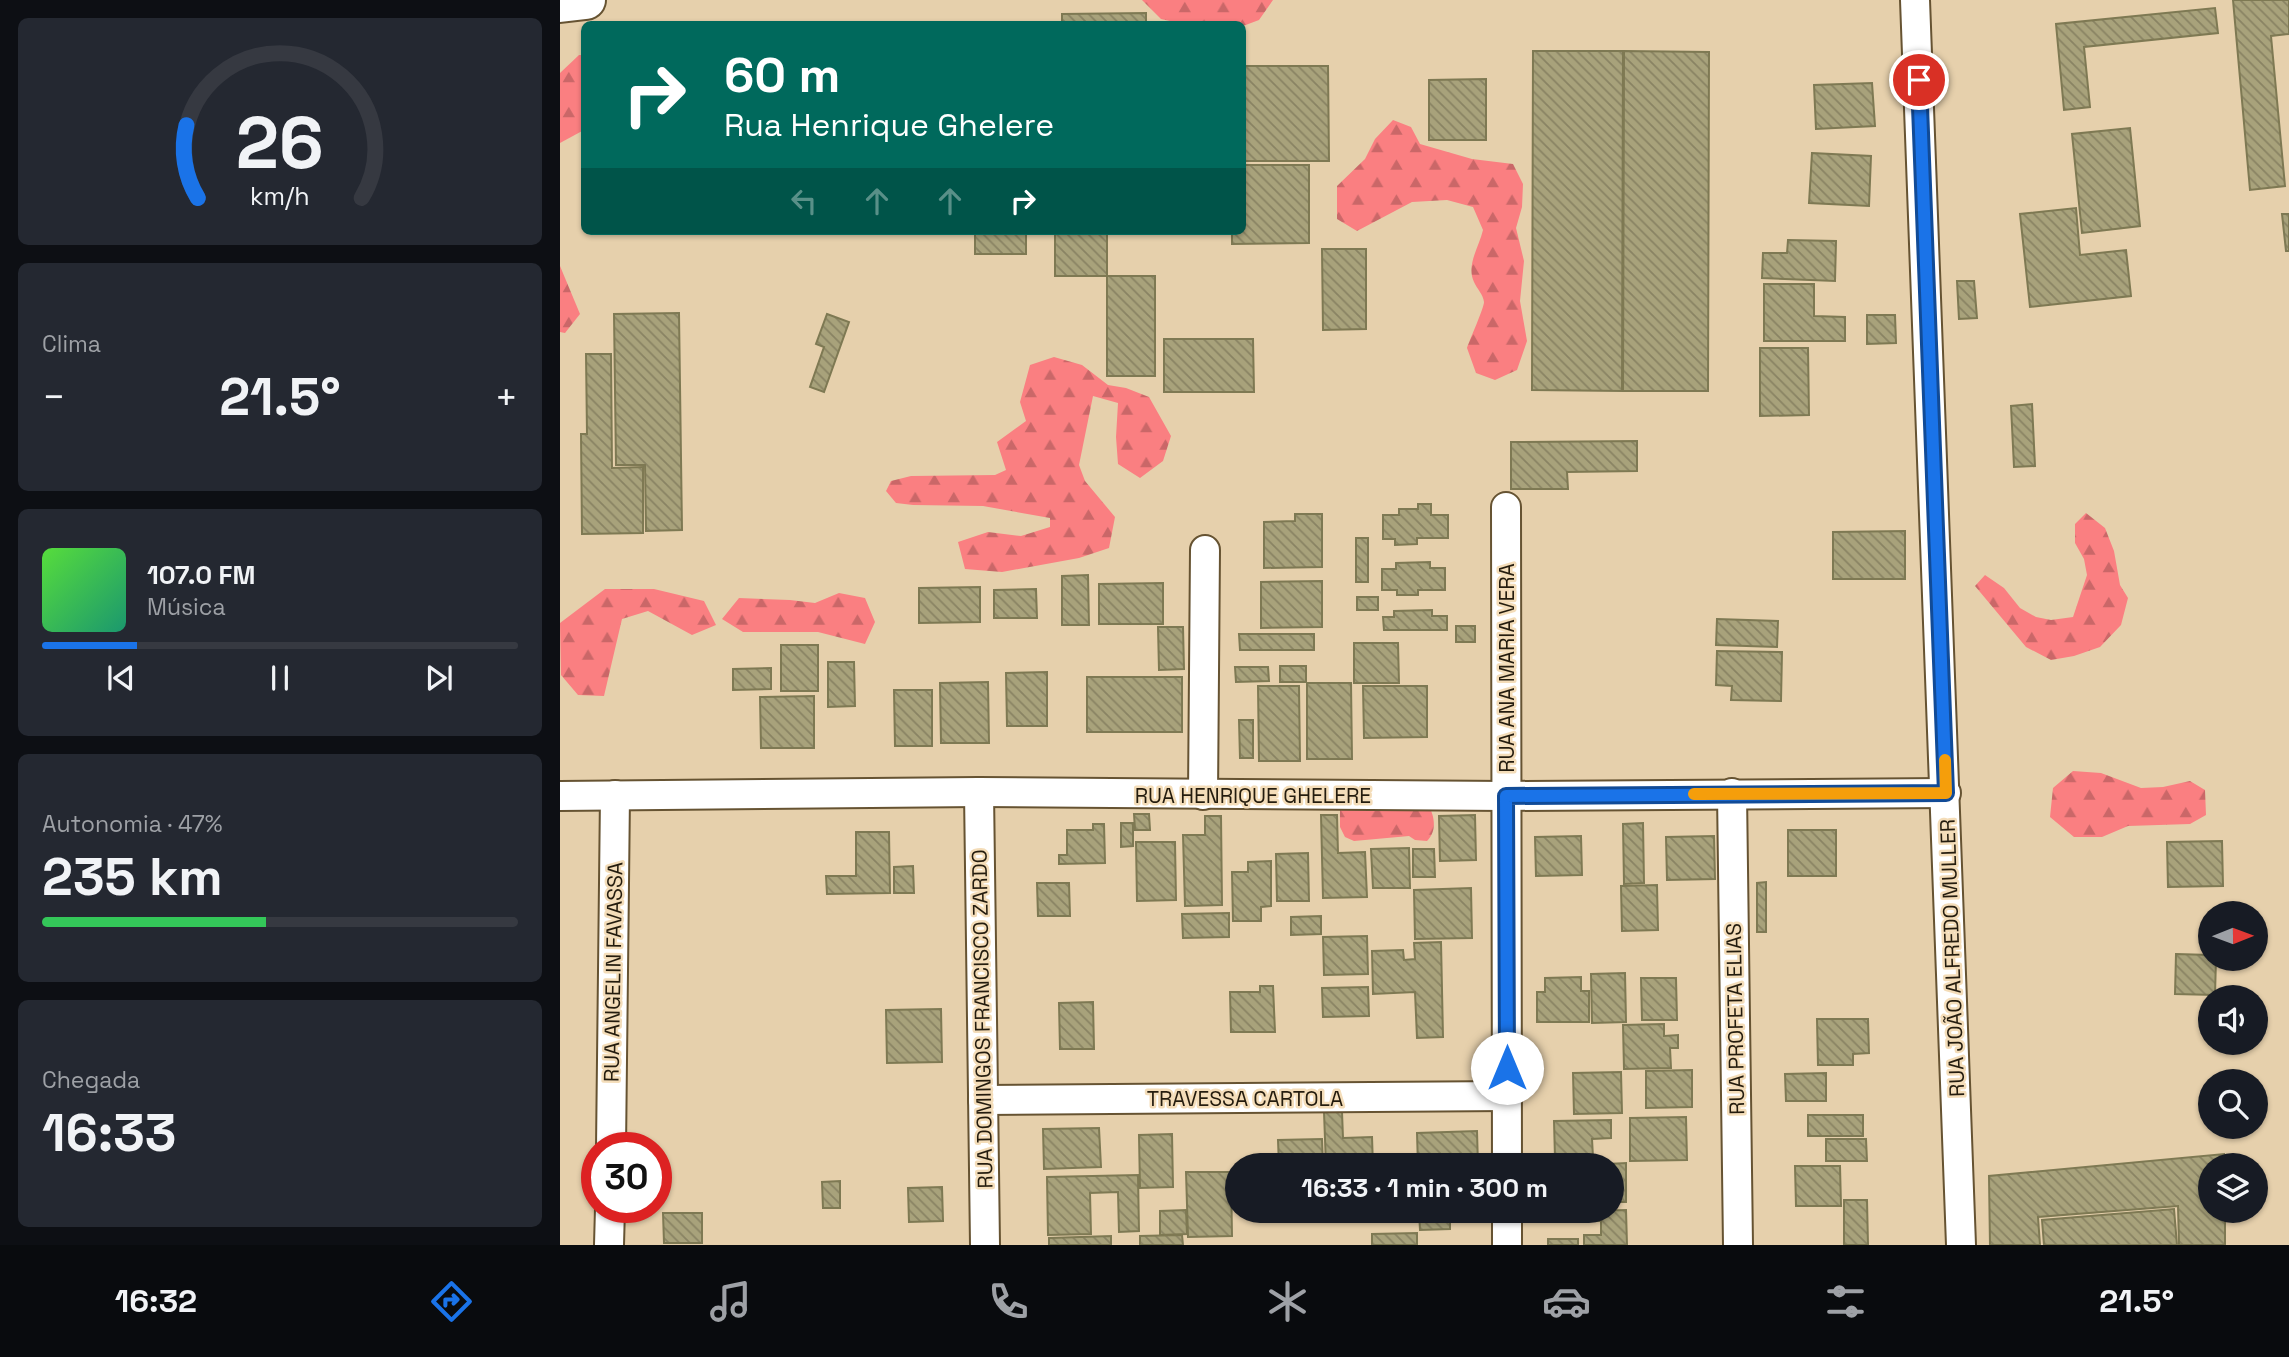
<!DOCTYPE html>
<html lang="pt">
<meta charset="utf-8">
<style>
body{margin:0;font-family:"Space Grotesk",sans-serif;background:#242831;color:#f1f3f6;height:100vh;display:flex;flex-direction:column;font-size:26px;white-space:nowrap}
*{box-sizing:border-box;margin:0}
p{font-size:23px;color:#9ea1a6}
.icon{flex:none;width:38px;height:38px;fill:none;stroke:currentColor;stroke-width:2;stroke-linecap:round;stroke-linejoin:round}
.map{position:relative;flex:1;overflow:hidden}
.panel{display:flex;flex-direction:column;gap:18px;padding:18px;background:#0d0f14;width:560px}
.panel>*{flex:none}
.guide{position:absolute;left:21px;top:21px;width:665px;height:214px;border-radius:10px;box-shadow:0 2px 5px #0004;background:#00695c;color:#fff;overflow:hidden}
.needle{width:46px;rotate:89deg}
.fabs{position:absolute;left:1638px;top:901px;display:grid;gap:14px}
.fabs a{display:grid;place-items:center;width:70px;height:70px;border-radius:50%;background:#171b24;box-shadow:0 2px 5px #0004;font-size:35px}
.speed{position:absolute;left:21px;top:1132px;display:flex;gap:14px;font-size:35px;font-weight:700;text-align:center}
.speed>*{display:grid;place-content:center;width:91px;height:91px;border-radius:50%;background:#171b24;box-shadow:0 2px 5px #0004;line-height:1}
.speed .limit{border:10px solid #d22;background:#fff;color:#111}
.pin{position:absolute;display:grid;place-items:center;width:60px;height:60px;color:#fff;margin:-30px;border:4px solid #fff;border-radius:50%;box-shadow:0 2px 7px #0007}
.me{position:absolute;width:77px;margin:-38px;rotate:0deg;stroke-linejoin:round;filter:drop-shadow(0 0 5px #0008)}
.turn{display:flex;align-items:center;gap:24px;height:147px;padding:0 28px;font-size:32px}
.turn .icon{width:91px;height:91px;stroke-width:2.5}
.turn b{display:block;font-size:49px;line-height:60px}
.lanes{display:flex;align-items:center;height:66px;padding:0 28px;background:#0003;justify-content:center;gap:35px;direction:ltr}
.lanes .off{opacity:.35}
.big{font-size:52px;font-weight:700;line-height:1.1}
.panel .widget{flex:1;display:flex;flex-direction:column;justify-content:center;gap:10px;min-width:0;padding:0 24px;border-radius:10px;background:#242831}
.panel .dial{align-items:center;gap:0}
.dial svg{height:182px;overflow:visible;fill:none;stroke:#363941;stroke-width:7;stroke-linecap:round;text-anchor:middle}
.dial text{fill:#f1f3f6;stroke:none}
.song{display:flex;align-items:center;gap:21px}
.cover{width:84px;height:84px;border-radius:10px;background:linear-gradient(135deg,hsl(110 70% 55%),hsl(160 70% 35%))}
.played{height:7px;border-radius:4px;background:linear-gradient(90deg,#1a73e8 20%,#363941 20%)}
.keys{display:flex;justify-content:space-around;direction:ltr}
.heat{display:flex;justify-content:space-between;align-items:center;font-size:38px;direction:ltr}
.charge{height:10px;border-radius:5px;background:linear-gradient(90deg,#34c759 47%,#363941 0)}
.trip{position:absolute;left:665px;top:1153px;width:399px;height:70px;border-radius:35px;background:#171b24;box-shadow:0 2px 5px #0004;font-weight:700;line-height:70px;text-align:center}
.tabs{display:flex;height:112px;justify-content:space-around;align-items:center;background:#090b0e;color:#9ea1a6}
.tabs .icon{width:49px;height:49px}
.tabs .on{color:#1a73e8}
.tabs b{font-size:32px;color:#f1f3f6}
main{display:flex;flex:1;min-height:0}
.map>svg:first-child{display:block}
</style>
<main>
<section class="panel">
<div class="widget dial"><svg viewBox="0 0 100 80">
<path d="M14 69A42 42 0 1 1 86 69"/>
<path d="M14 69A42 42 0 0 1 9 37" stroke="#1a73e8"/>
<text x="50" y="56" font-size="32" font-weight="700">26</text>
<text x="50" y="72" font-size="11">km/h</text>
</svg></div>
<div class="widget"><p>Clima</p>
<div class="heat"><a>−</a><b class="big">21.5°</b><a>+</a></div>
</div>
<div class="widget">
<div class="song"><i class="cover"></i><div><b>107.0 FM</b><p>Música</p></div></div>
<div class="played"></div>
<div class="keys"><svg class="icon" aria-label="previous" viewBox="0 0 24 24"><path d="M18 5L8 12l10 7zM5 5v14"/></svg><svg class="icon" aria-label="pause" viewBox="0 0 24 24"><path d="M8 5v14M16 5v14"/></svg><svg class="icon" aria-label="next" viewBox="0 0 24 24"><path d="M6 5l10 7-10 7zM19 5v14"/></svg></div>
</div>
<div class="widget"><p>Autonomia · 47%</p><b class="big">235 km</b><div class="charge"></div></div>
<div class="widget"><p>Chegada</p><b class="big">16:33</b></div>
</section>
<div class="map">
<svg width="1729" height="1245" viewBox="0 0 1729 1245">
<defs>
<pattern id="forest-firs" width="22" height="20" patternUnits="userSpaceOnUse" patternTransform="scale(1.75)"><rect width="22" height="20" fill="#fa7f81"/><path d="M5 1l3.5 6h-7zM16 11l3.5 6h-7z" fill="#ca6768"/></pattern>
<pattern id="building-back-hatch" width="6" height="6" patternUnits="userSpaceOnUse" patternTransform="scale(1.75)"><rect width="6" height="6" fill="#a8a27b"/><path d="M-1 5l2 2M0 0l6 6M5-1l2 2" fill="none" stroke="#898363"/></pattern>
</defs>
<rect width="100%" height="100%" fill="#e6d0ac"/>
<g fill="url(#forest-firs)">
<polygon points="582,0 713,0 699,20 683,26 648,21 623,24 601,19"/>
<polygon points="19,55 24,55 24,130 0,143 0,73"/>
<path d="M833 120 851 127 860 144 912 159 953 164 963 184 962 207 956 228 964 261 960 301 967 341 957 370 935 380 916 373 907 348C910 339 924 308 924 302 923 294 917 289 914 282 906 265 919 247 923 230L913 207 887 200 852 202 797 231 777 219V186L805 159 815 139Z"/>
<polygon points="0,266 20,314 5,333 0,332"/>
<polygon points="494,357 522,365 548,385 566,388 589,397 611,436 603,461 580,478 558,464 556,437 558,403 533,396 519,465 525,481 555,517 549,548 519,558 442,572 405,569 398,542 428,532 461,536 490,527 490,518 423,506 353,505 336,503 326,491 331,481 351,476 435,475 446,470 437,442 466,421 460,402 470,365"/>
<polygon points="1526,513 1545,528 1554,551 1560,585 1568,598 1561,625 1540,647 1514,656 1491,660 1466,647 1415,586 1425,575 1444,588 1460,608 1476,617 1491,620 1513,617 1527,575 1524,559 1515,543 1515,524"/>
<polygon points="45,589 94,589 144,601 156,625 132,635 88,611 62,619 44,696 18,695 1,675 0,623"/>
<polygon points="279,593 305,598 315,622 305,644 258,632 183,632 162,619 179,598 230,600 255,603"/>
<polygon points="1513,771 1541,773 1581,788 1603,787 1630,781 1645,790 1646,815 1630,824 1568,826 1542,837 1514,837 1490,817 1493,788"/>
<path d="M791 803H868C874 816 878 830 867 841L855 840 849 836 794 841 785 837 780 827V809Z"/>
</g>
<g fill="url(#building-back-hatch)" stroke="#7e7953" stroke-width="2">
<polygon points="1673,0 1729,0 1729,34 1711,36 1725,186 1690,190"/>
<polygon points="1655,8 1658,33 1524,47 1530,107 1504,110 1496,24"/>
<polygon points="586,13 586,24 502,24 502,14"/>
<polygon points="973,51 1063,51 1062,391 972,390"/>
<polygon points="1064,51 1149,52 1148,391 1063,391"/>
<polygon points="682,66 768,66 769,161 682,161"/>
<polygon points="926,79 926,140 869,140 869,80"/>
<polygon points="1312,83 1315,126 1256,129 1254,85"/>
<polygon points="1570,128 1580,226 1522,233 1512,134"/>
<polygon points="1252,153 1311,156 1309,206 1249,203"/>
<polygon points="682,165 749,165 749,243 672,244 672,231 682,231"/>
<polygon points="1516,208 1520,255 1566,250 1571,296 1470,307 1460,214"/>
<polygon points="1722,214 1729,214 1729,251 1726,251"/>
<rect x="415" y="231" width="51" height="23"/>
<rect x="495" y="231" width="52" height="45"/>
<polygon points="1228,240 1276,241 1275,281 1202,278 1203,253 1227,253"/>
<polygon points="762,249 806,249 806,329 763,330"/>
<rect x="547" y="276" width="48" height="100"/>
<polygon points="1397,281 1414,281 1417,318 1399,319"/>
<polygon points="1204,284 1254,284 1254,316 1285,317 1285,341 1204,341"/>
<polygon points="119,313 122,530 86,531 85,465 56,465 54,314"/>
<polygon points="267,314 289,322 264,392 250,387 264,347 256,344"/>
<polygon points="1307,315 1335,315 1336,343 1307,344"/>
<polygon points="604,339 693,339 694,392 604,392"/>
<polygon points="1200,348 1248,348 1249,415 1200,416"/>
<polygon points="26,354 51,354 52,468 83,467 83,533 22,534 21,434 27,434"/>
<polygon points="1472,404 1475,466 1454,467 1451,406"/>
<polygon points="1077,441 1077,471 1007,472 1008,489 951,489 951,442"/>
<polygon points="858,504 871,504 871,515 888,515 888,538 857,538 857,544 835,545 835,539 823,539 823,515 839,515 839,509 858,509"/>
<polygon points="735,514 762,514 762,567 704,568 704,522 735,521"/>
<polygon points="1345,531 1345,579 1273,579 1273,532"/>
<rect x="796" y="538" width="12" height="44"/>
<polygon points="870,562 870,568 885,568 885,590 858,590 858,595 837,595 837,590 822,590 822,569 836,569 836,563"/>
<polygon points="528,575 529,625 502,625 502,576"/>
<polygon points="762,581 762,627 701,628 701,582"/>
<polygon points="603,583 603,624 539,624 539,584"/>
<polygon points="420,587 420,622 359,623 359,588"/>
<polygon points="476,589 477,618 434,618 434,590"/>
<rect x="797" y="597" width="21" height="13"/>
<polygon points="872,610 872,616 887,616 887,630 824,630 823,617 834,617 834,611"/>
<polygon points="1157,619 1218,621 1217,647 1156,645"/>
<rect x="896" y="626" width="19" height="16"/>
<polygon points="598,627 623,627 624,669 599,670"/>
<polygon points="679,634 754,634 754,650 680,650"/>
<polygon points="794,643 838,643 839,683 794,683"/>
<rect x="221" y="645" width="37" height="46"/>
<polygon points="1157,651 1222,652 1221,701 1171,700 1172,686 1156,685"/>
<polygon points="268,662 294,662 295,706 268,707"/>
<rect x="720" y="666" width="26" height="16"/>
<polygon points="675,667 708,667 709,681 676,682"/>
<polygon points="211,668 211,689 173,690 173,669"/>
<polygon points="487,672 487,726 447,726 446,673"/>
<rect x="527" y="677" width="95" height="55"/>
<polygon points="428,682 429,743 381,743 380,683"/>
<polygon points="747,683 791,683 792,759 747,759"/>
<polygon points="698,686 739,686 740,761 699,761"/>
<polygon points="803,686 867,686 867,737 804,738"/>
<polygon points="334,690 372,690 372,746 335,746"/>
<polygon points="254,696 254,748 201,748 200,697"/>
<polygon points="679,720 693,720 693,758 680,758"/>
<polygon points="574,814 589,814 590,830 575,830"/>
<polygon points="761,815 777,815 778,853 805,852 807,897 763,898"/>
<polygon points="915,815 916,860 880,861 879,816"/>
<polygon points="645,816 661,816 662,905 625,906 623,835 645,835"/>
<polygon points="561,823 573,823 573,846 561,847"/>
<polygon points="1083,823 1084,883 1064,884 1063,824"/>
<polygon points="533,824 544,824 545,863 499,864 499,855 507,855 507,830 533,830"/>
<rect x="1228" y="830" width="48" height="46"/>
<polygon points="296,832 329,832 330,893 267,894 266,876 296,876"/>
<polygon points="1021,836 1022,875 976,876 975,837"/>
<polygon points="1154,836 1155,879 1107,880 1106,837"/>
<polygon points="1662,841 1663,886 1608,887 1607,842"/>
<polygon points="576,842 615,842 616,900 577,901"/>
<polygon points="849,848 850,888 813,888 811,849"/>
<polygon points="853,849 874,849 875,877 853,877"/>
<polygon points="748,853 749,901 717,901 716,854"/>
<polygon points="711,861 711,906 701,907 701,921 673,921 672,872 688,872 688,862"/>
<polygon points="353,866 354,893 334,893 334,867"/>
<polygon points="1206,882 1206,932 1197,932 1197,883"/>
<polygon points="477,883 509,883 510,916 478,916"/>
<polygon points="1097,885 1098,930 1062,931 1061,886"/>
<polygon points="911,888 912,938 855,939 854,890"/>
<polygon points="669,913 669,937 623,938 622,914"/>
<polygon points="761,916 761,934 731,935 731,917"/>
<polygon points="807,936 808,974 764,975 763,937"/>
<polygon points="881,942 883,1037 857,1038 855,992 813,994 812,951 843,950 844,960 855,959 854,943"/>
<polygon points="1616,954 1650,955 1650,959 1656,959 1655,995 1615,994"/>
<polygon points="1065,973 1066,1022 1032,1023 1031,974"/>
<polygon points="1021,977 1021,991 1029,991 1029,1022 977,1022 977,992 985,992 985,978"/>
<polygon points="1081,978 1116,978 1117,1020 1082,1020"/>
<polygon points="700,986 713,986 715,1032 671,1032 670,992 700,992"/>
<polygon points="808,987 809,1016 763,1017 762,988"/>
<polygon points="533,1002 534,1049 500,1049 499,1003"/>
<polygon points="381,1009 382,1062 327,1063 326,1010"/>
<polygon points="1257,1019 1308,1019 1309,1053 1293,1054 1293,1065 1258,1065"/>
<polygon points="1104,1024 1104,1036 1118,1035 1118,1048 1110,1048 1111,1068 1064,1069 1063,1025"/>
<polygon points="1132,1070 1132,1107 1086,1108 1086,1071"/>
<polygon points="1061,1072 1062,1113 1014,1114 1013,1073"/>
<polygon points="1266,1073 1266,1101 1226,1101 1225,1074"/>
<polygon points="764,1112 782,1112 783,1138 812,1137 813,1166 766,1166"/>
<rect x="1248" y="1115" width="55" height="21"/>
<polygon points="1126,1117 1127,1160 1070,1161 1070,1118"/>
<polygon points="1051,1120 1051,1138 1032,1139 1033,1157 995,1158 994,1121"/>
<polygon points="539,1128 541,1167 484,1169 483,1129"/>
<polygon points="917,1131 918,1166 858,1166 857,1133"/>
<polygon points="612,1134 613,1187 580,1188 579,1135"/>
<polygon points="762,1139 763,1166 719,1166 718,1140"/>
<polygon points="1266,1139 1306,1139 1307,1161 1266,1161"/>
<polygon points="1664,1154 1664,1166 1650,1166 1650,1211 1665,1211 1665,1245 1619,1245 1618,1206 1478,1217 1480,1245 1430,1245 1429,1176"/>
<polygon points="1066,1163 1066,1202 1052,1202 1052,1166 1048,1166 1048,1164"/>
<polygon points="1235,1166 1280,1166 1281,1206 1236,1206"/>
<polygon points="626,1172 671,1172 672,1236 628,1237"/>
<polygon points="578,1175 579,1231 559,1232 558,1192 530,1193 531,1234 488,1235 487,1177"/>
<polygon points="280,1181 280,1208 263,1208 262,1182"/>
<polygon points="382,1187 383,1221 349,1222 348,1188"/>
<polygon points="1284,1200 1307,1200 1308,1245 1284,1245"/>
<polygon points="1614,1209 1617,1245 1484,1245 1482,1220"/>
<polygon points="626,1210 627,1234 600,1235 600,1211"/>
<polygon points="1066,1210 1067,1245 1024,1245 1024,1235 1041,1235 1041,1221 1029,1221 1029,1211"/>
<polygon points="859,1211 890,1211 890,1229 860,1230"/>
<polygon points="103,1213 142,1213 142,1243 104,1243"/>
<polygon points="857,1233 857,1245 812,1245 812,1234"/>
<polygon points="622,1235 623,1245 580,1245 580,1236"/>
<polygon points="551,1236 551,1245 489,1245 489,1238"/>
<rect x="988" y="1239" width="30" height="6"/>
</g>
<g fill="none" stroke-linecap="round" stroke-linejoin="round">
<g stroke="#665332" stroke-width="32">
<g id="street">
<polyline points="1355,0 1401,1245"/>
<polyline points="946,507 947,1166"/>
<polyline points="419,792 425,1245"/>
<polyline points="1172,793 1178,1245"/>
<polyline points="643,795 645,550"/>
<polyline points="0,796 419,792 946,796 1386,793"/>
<polyline points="423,1100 947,1096"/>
<polyline points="51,1148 55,795"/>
<polyline points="947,1211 947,1245"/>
<polyline points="49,1245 50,1208"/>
</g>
</g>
<g stroke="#665332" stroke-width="42">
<polyline id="secondary" points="0,3 26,0"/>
</g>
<use href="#street" stroke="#fff" stroke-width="28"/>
<use href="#secondary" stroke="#fff" stroke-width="38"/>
</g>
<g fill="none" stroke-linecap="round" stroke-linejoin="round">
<g stroke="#114b97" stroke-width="18">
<polyline id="route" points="947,1068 946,796 1386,793 1359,80"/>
</g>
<use href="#route" stroke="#1a73e8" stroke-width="12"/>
<polyline stroke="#f59e0b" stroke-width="12" points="1134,794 1386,793 1385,760"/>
</g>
<g text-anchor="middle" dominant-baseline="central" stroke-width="5" stroke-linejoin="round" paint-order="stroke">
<g font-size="21" fill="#241c0e" stroke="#f4ddb9">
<text transform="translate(946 668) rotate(-90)">RUA ANA MARIA VERA</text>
<text x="693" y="795">RUA HENRIQUE GHELERE</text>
<text transform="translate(1392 958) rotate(-92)">RUA JOÃO ALFREDO MULLER</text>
<text transform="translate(53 972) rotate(-89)">RUA ANGELIN FAVASSA</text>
<text transform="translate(422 1019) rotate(-91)">RUA DOMINGOS FRANCISCO ZARDO</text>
<text transform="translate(1175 1019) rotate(-91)">RUA PROFETA ELIAS</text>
<text x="685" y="1098">TRAVESSA CARTOLA</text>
</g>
</g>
</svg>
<div class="fabs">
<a><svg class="needle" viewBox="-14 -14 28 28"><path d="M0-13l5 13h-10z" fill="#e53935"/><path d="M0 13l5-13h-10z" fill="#9ea1a6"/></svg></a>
<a><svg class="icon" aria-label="sound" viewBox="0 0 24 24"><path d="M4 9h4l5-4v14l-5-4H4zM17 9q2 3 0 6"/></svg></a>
<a><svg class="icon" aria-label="search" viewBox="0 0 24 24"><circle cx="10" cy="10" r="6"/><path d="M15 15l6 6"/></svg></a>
<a><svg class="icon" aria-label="layers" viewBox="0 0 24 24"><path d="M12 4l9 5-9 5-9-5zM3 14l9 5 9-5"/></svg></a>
</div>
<div class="speed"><div class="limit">30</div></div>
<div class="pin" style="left:1359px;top:80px;background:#d93025"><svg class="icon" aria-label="arrive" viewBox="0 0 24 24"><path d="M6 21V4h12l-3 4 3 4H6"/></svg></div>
<svg class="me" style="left:947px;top:1068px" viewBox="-20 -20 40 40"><circle r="19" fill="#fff"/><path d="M0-13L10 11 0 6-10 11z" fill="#1a73e8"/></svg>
<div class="trip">16:33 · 1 min · 300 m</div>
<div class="guide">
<div class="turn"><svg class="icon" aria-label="right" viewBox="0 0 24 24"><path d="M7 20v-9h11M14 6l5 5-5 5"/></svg><div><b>60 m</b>Rua Henrique Ghelere</div></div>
<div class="lanes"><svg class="icon off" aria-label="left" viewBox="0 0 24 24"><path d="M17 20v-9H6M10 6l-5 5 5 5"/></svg><svg class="icon off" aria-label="ahead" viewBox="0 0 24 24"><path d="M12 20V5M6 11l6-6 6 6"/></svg><svg class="icon off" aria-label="ahead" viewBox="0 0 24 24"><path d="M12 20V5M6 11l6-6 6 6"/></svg><svg class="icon" aria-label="right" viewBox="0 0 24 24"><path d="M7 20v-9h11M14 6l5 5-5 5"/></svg></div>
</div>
</div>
</main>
<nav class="tabs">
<b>16:32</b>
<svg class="icon on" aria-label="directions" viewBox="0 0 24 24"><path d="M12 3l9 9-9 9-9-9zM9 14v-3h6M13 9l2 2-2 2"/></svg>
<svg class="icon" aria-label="music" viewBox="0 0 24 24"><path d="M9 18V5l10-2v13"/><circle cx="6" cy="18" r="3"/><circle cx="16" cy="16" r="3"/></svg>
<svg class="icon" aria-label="phone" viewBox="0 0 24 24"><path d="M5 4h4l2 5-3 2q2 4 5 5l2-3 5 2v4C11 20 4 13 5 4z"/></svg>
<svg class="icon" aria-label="climate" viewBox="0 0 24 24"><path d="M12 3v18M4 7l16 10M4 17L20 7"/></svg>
<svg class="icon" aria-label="car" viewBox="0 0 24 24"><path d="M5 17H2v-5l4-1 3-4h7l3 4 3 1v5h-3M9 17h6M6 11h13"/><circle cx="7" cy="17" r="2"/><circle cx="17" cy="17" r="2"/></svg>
<svg class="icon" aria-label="filters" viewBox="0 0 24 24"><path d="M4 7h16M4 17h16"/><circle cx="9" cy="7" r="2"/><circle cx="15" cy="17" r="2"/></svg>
<b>21.5°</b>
</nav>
